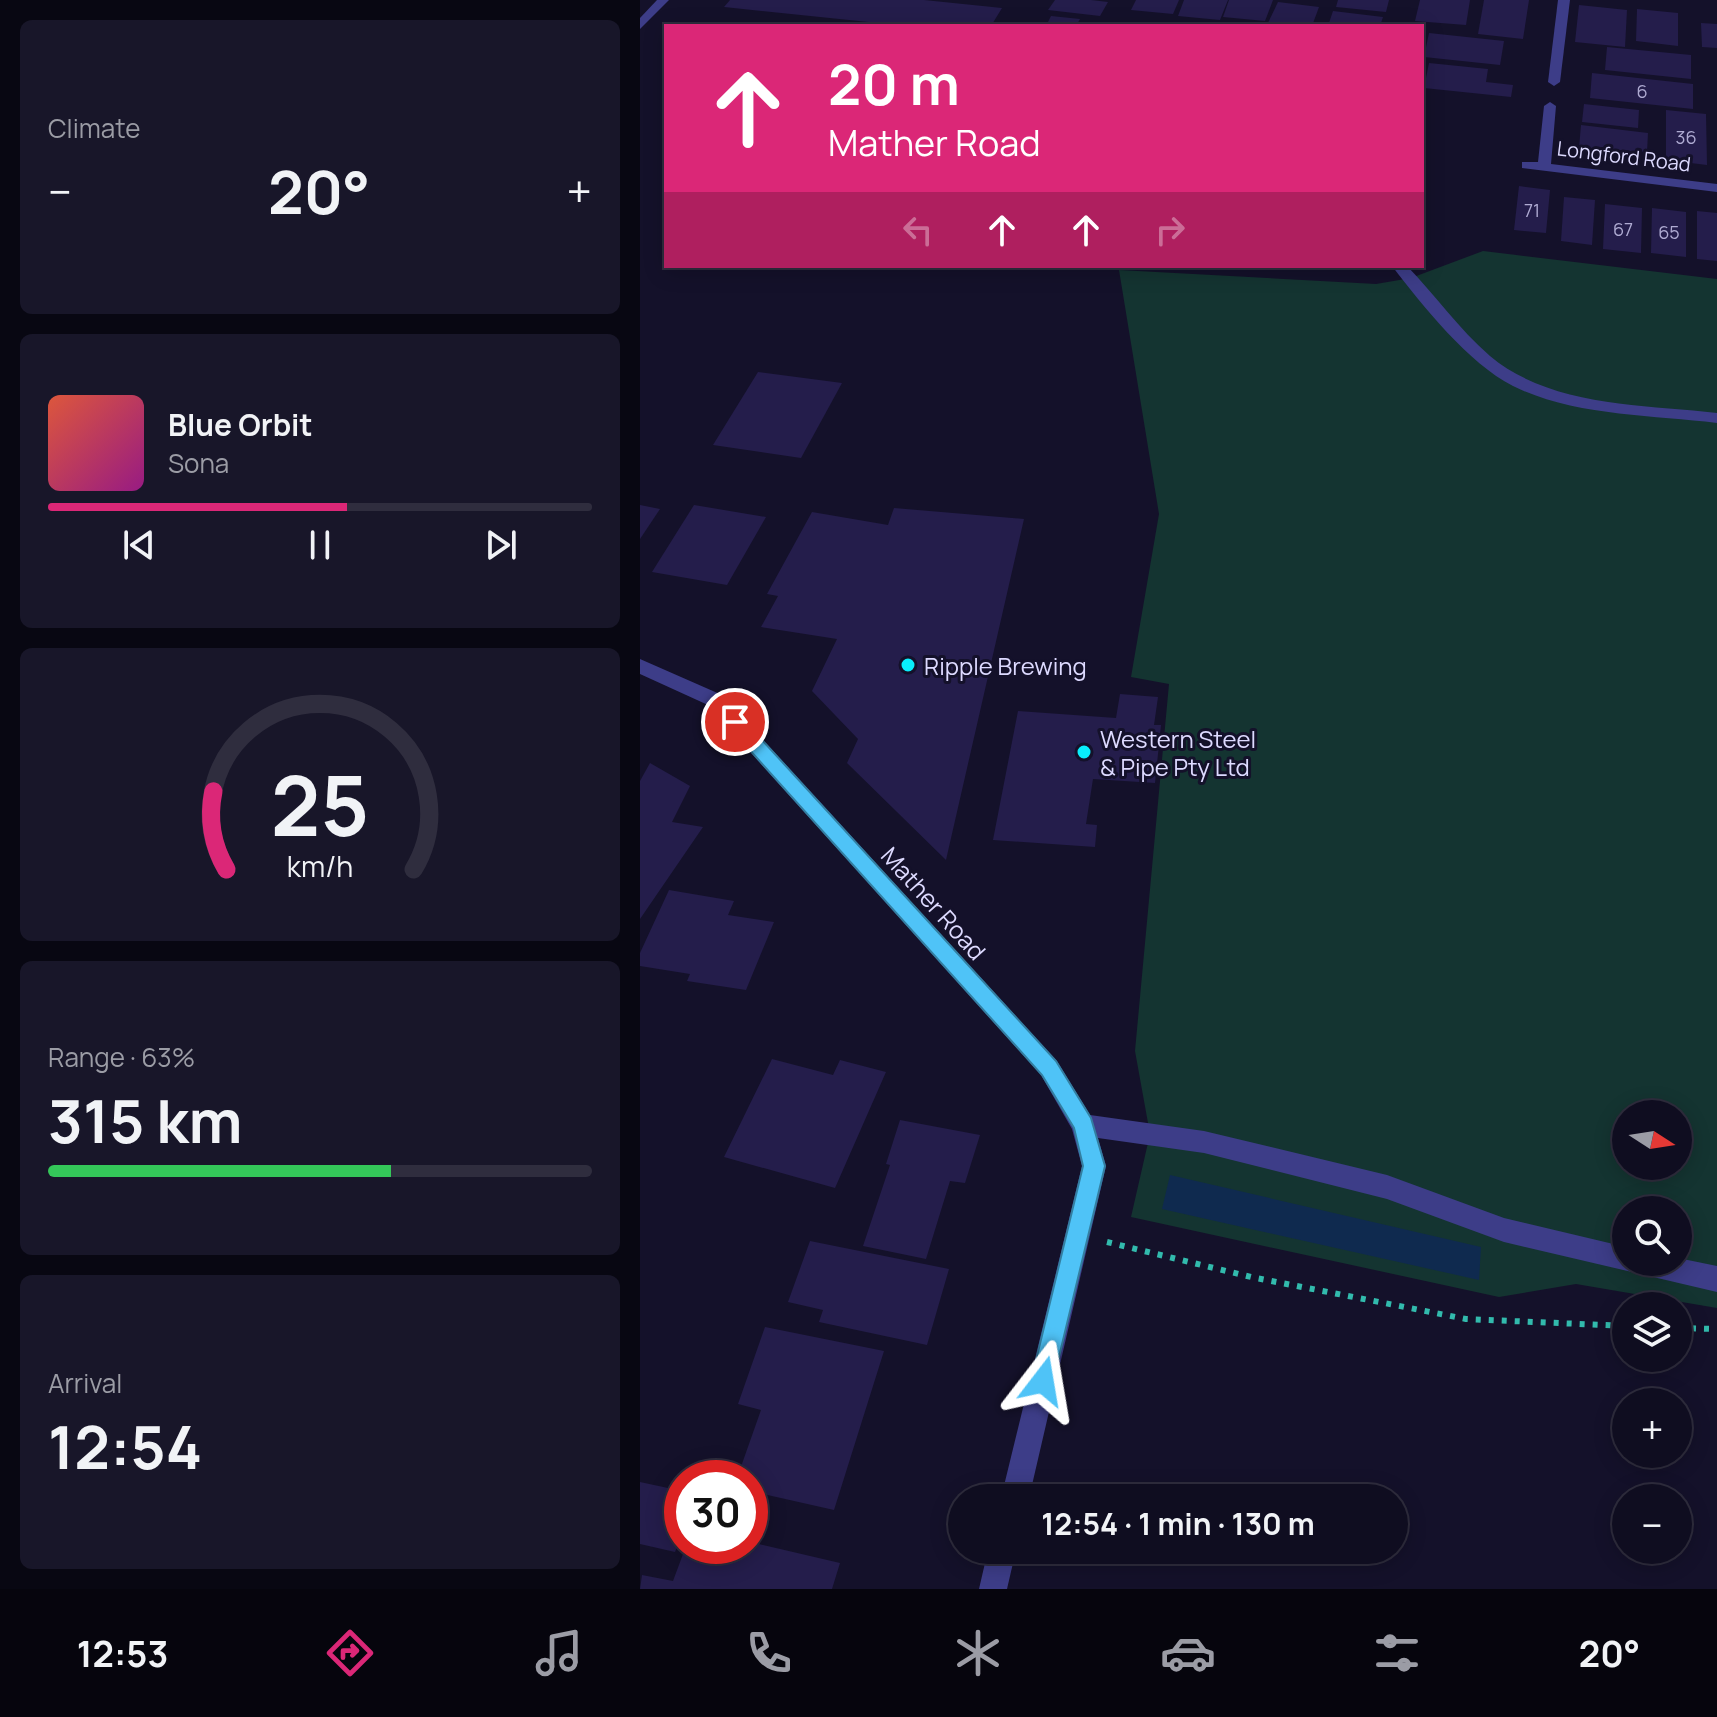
<!DOCTYPE html>
<meta charset="utf-8">
<style>
body{margin:0;font-family:Manrope,sans-serif;background:#181629;color:#f1f3f6;height:100vh;display:flex;flex-direction:column;font-size:30px;white-space:nowrap}
*{box-sizing:border-box;margin:0}
p{font-size:26px;color:#9b9ca5}
.icon{flex:none;width:44px;height:44px;fill:none;stroke:currentColor;stroke-width:2;stroke-linecap:round;stroke-linejoin:round}
.map{position:relative;flex:1;overflow:hidden}
.details{display:flex;flex-direction:column;gap:20px;padding:20px;background:#080712;width:640px}
.details>*{flex:none}
.hud{position:absolute;left:24px;top:24px;width:760px;height:244px;border-radius:0px;box-shadow:0 4px 20px #0003,0 0 0 2px #2f2d3e;background:#db2777;color:#fff;overflow:hidden}
.needle{width:52px;rotate:102deg}
.controls{position:absolute;left:972px;top:1100px;display:grid;gap:16px}
.controls a{display:grid;place-items:center;width:80px;height:80px;border-radius:50%;background:#0f0d20;box-shadow:0 4px 20px #0003,0 0 0 2px #2f2d3e;font-size:40px}
.speed{position:absolute;left:24px;top:1460px;display:flex;gap:16px;font-size:40px;font-weight:700;text-align:center}
.speed>*{display:grid;place-content:center;width:104px;height:104px;border-radius:50%;background:#0f0d20;box-shadow:0 4px 20px #0003,0 0 0 2px #2f2d3e;line-height:1}
.speed .limit{border:12px solid #d22;background:#fff;color:#111}
.pin{position:absolute;display:grid;place-items:center;width:68px;height:68px;color:#fff;margin:-34px;border:4px solid #fff;border-radius:50%;box-shadow:0 2px 8px #0007}
.me{position:absolute;width:88px;margin:-44px;rotate:14deg;stroke-linejoin:round;filter:drop-shadow(0 0 6px #0008)}
.turn{display:flex;align-items:center;gap:28px;height:168px;padding:0 32px;font-size:36px}
.turn .icon{width:104px;height:104px;stroke-width:2.5}
.turn b{display:block;font-size:56px;line-height:68px}
.lanes{display:flex;align-items:center;height:76px;padding:0 32px;background:#0003;justify-content:center;gap:40px;direction:ltr}
.lanes .off{opacity:.35}
.big{font-size:60px;font-weight:700;line-height:1.1}
.details .card{flex:1;display:flex;flex-direction:column;justify-content:center;gap:12px;min-width:0;padding:0 28px;border-radius:12px;background:#181629}
.details .dial{align-items:center;gap:0}
.dial svg{height:208px;overflow:visible;fill:none;stroke:#2f2d3e;stroke-width:7;stroke-linecap:round;text-anchor:middle}
.dial text{fill:#f1f3f6;stroke:none}
.song{display:flex;align-items:center;gap:24px}
.cover{width:96px;height:96px;border-radius:12px;background:linear-gradient(135deg,hsl(10 70% 55%),hsl(310 70% 35%))}
.played{height:8px;border-radius:4px;background:linear-gradient(90deg,#db2777 55%,#2f2d3e 55%)}
.keys{display:flex;justify-content:space-around;direction:ltr}
.heat{display:flex;justify-content:space-between;align-items:center;font-size:44px;direction:ltr}
.charge{height:12px;border-radius:6px;background:linear-gradient(90deg,#34c759 63%,#2f2d3e 0)}
.trip{position:absolute;left:308px;top:1484px;width:460px;height:80px;border-radius:40px;background:#0f0d20;box-shadow:0 4px 20px #0003,0 0 0 2px #2f2d3e;font-weight:700;line-height:80px;text-align:center}
.menu{display:flex;height:128px;justify-content:space-around;align-items:center;background:#06050d;color:#9b9ca5}
.menu .icon{width:56px;height:56px}
.menu .on{color:#db2777}
.menu b{font-size:36px;color:#f1f3f6}
main{display:flex;flex:1;min-height:0}
.map>svg:first-child{display:block}
</style>
<main>
<section class="details">
<div class="card"><p>Climate</p>
<div class="heat"><a>−</a><b class="big">20°</b><a>+</a></div>
</div>
<div class="card">
<div class="song"><i class="cover"></i><div><b>Blue Orbit</b><p>Sona</p></div></div>
<div class="played"></div>
<div class="keys"><svg class="icon" aria-label="previous" viewBox="0 0 24 24"><path d="M18 5L8 12l10 7zM5 5v14"/></svg><svg class="icon" aria-label="pause" viewBox="0 0 24 24"><path d="M8 5v14M16 5v14"/></svg><svg class="icon" aria-label="next" viewBox="0 0 24 24"><path d="M6 5l10 7-10 7zM19 5v14"/></svg></div>
</div>
<div class="card dial"><svg viewBox="0 0 100 80">
<path d="M14 69A42 42 0 1 1 86 69"/>
<path d="M14 69A42 42 0 0 1 9 39" stroke="#db2777"/>
<text x="50" y="56" font-size="32" font-weight="700">25</text>
<text x="50" y="72" font-size="11">km/h</text>
</svg></div>
<div class="card"><p>Range · 63%</p><b class="big">315 km</b><div class="charge"></div></div>
<div class="card"><p>Arrival</p><b class="big">12:54</b></div>
</section>
<div class="map">
<svg width="1077" height="1589" viewBox="0 0 1077 1589">
<rect width="100%" height="100%" fill="#14112a"/>
<path fill="#143431" fill-rule="evenodd" d="M843 251 1077 279V1308L936 1284 859 1297 491 1217 510 1134 495 1051 529 684 491 677 519 514 479 270 736 284 771 278ZM986 1114H1038V1166H986ZM986 1210H1038V1262H986Z"/>
<polygon fill="#0f2a4f" points="530,1175 841,1247 839,1280 522,1209"/>
<g fill="#241d4b">
<polygon points="90,0 284,0 362,8 351,26 267,26 84,7"/>
<polygon points="415,0 451,0 468,2 460,16 408,10"/>
<polygon points="496,0 539,0 533,14 491,10"/>
<polygon points="544,0 588,0 580,20 538,16"/>
<polygon points="589,0 633,0 625,21 583,17"/>
<polygon points="698,0 749,0 746,12 696,7"/>
<polygon points="780,0 830,0 826,25 775,21"/>
<polygon points="844,0 889,0 883,39 838,34"/>
<polygon points="638,2 679,7 672,26 627,25"/>
<polygon points="939,5 987,10 985,47 935,42"/>
<polygon points="997,9 1038,13 1038,46 996,41"/>
<polygon points="693,11 743,17 740,26 688,26"/>
<polygon points="411,16 440,19 436,26 406,26"/>
<polygon points="1061,23 1077,24 1077,48 1062,47"/>
<polygon points="789,33 864,41 860,65 784,57"/>
<polygon points="967,47 1051,55 1051,79 965,70"/>
<polygon points="789,63 848,69 846,82 873,85 871,97 784,88"/>
<polygon points="952,73 1053,84 1053,109 950,98"/>
<polygon points="944,104 999,110 998,128 942,122"/>
<polygon points="1026,110 1066,114 1067,165 1026,160"/>
<polygon points="941,125 1008,133 1007,152 939,148"/>
<polygon points="879,186 910,190 906,233 874,230"/>
<polygon points="924,197 955,200 952,245 921,241"/>
<polygon points="965,204 1002,208 1001,253 963,249"/>
<polygon points="1012,208 1046,212 1046,257 1011,253"/>
<polygon points="1057,211 1077,213 1077,261 1057,259"/>
<polygon points="118,372 202,383 161,458 73,445"/>
<polygon points="0,505 20,509 0,539"/>
<polygon points="54,505 126,517 87,585 12,572"/>
<polygon points="254,508 384,519 306,860 207,763 218,739 172,691 197,639 121,627 138,596 127,594 172,512 248,525"/>
<polygon points="480,694 518,697 514,725 521,725 515,783 453,779 446,824 457,825 455,847 353,840 378,711 476,718"/>
<polygon points="10,763 50,786 32,822 63,827 0,919 0,781"/>
<polygon points="29,890 94,901 88,915 134,922 106,990 47,981 50,974 0,966 0,953"/>
<polygon points="132,1059 193,1075 200,1060 246,1072 195,1188 84,1157"/>
<polygon points="260,1120 340,1135 325,1183 310,1181 286,1259 223,1246 250,1165 246,1164"/>
<polygon points="170,1241 309,1269 287,1345 179,1322 183,1310 148,1302"/>
<polygon points="125,1327 244,1351 194,1510 110,1491 110,1478 97,1478 121,1410 98,1404"/>
<polygon points="0,1482 42,1491 42,1533 35,1552 0,1544"/>
<polygon points="110,1542 200,1563 192,1589 0,1589 2,1575 33,1581 46,1546 110,1546"/>
</g>
<g fill="none" stroke-linecap="round" stroke-linejoin="round">
<g stroke="#32bbad" stroke-width="6" stroke-dasharray="5 8" stroke-linecap="butt">
<polyline points="467,1242 611,1277 826,1319 986,1326"/>
<polyline points="1038,1328 1077,1329"/>
</g>
<g fill="#3d3d88" fill-rule="evenodd">
<polygon points="17,0 29,0 0,29 0,18"/>
<polygon points="918,0 930,0 920,82 914,86 908,82"/>
<polygon points="910,102 916,106 911,164 1077,184 1077,192 882,168 882,162 898,162 904,106"/>
<path d="M752 266H767C795 295 819 329 850 356 911 407 1002 404 1077 413V423C1011 415 933 416 873 386 828 363 783 306 752 266Z"/>
<polygon points="0,659 82,695 417,1061 450,1115 564,1131 747,1175 864,1218 986,1247 986,1262 1038,1262 1038,1258 1077,1266 1077,1292 864,1242 747,1199 564,1153 458,1138 466,1166 389,1498 361,1498 442,1166 432,1129 401,1075 68,705 0,674"/>
<polygon points="348,1550 376,1550 367,1589 339,1589"/>
</g>
</g>
<polygon fill="#4fc3f7" stroke="#337fa1" stroke-width="2" points="95,715 101,717 416,1061 451,1118 465,1166 411,1390 403,1393 395,1390 391,1381 443,1166 434,1128 402,1075 89,727 86,722"/>
<g fill="#09eefc" stroke="#14112a" stroke-width="3">
<circle cx="268" cy="665" r="8"/>
<circle cx="444" cy="752" r="8"/>
</g>
<g text-anchor="middle" dominant-baseline="central" stroke-width="6" stroke-linejoin="round" paint-order="stroke">
<g font-size="18" fill="#afabd2">
<text x="1002" y="91">6</text>
<text x="1046" y="137">36</text>
<text x="892" y="210">71</text>
<text x="983" y="229">67</text>
<text x="1029" y="232">65</text>
</g>
<g font-size="20" fill="#dddaff" stroke="#14112a">
<text transform="translate(984 156) rotate(7)">Longford Road</text>
</g>
<g font-size="24" fill="#dddaff" stroke="#14112a" text-anchor="start">
<text x="284" y="665">Ripple Brewing</text>
<text x="460" y="738">Western Steel<tspan x="460" dy="28">&amp; Pipe Pty Ltd</tspan></text>
</g>
<g font-size="24" fill="#dddaff" stroke="#14112a">
<text transform="translate(294 903) rotate(48)">Mather Road</text>
</g>
</g>
</svg>
<div class="controls">
<a><svg class="needle" viewBox="-14 -14 28 28"><path d="M0-13l5 13h-10z" fill="#e53935"/><path d="M0 13l5-13h-10z" fill="#9b9ca5"/></svg></a>
<a><svg class="icon" aria-label="search" viewBox="0 0 24 24"><circle cx="10" cy="10" r="6"/><path d="M15 15l6 6"/></svg></a>
<a><svg class="icon" aria-label="layers" viewBox="0 0 24 24"><path d="M12 4l9 5-9 5-9-5zM3 14l9 5 9-5"/></svg></a>
<a>+</a>
<a>−</a>
</div>
<div class="speed"><div class="limit">30</div></div>
<div class="pin" style="left:95px;top:722px;background:#d93025"><svg class="icon" aria-label="arrive" viewBox="0 0 24 24"><path d="M6 21V4h12l-3 4 3 4H6"/></svg></div>
<svg class="me" style="left:403px;top:1381px" viewBox="-20 -20 40 40"><path d="M0-17L14 15 0 8-14 15z" fill="#4fc3f7" stroke="#fff" stroke-width="4"/></svg>
<div class="trip">12:54 · 1 min · 130 m</div>
<div class="hud">
<div class="turn"><svg class="icon" aria-label="ahead" viewBox="0 0 24 24"><path d="M12 20V5M6 11l6-6 6 6"/></svg><div><b>20 m</b>Mather Road</div></div>
<div class="lanes"><svg class="icon off" aria-label="left" viewBox="0 0 24 24"><path d="M17 20v-9H6M10 6l-5 5 5 5"/></svg><svg class="icon" aria-label="ahead" viewBox="0 0 24 24"><path d="M12 20V5M6 11l6-6 6 6"/></svg><svg class="icon" aria-label="ahead" viewBox="0 0 24 24"><path d="M12 20V5M6 11l6-6 6 6"/></svg><svg class="icon off" aria-label="right" viewBox="0 0 24 24"><path d="M7 20v-9h11M14 6l5 5-5 5"/></svg></div>
</div>
</div>
</main>
<nav class="menu">
<b>12:53</b>
<svg class="icon on" aria-label="directions" viewBox="0 0 24 24"><path d="M12 3l9 9-9 9-9-9zM9 14v-3h6M13 9l2 2-2 2"/></svg>
<svg class="icon" aria-label="music" viewBox="0 0 24 24"><path d="M9 18V5l10-2v13"/><circle cx="6" cy="18" r="3"/><circle cx="16" cy="16" r="3"/></svg>
<svg class="icon" aria-label="phone" viewBox="0 0 24 24"><path d="M5 4h4l2 5-3 2q2 4 5 5l2-3 5 2v4C11 20 4 13 5 4z"/></svg>
<svg class="icon" aria-label="climate" viewBox="0 0 24 24"><path d="M12 3v18M4 7l16 10M4 17L20 7"/></svg>
<svg class="icon" aria-label="car" viewBox="0 0 24 24"><path d="M5 17H2v-5l4-1 3-4h7l3 4 3 1v5h-3M9 17h6M6 11h13"/><circle cx="7" cy="17" r="2"/><circle cx="17" cy="17" r="2"/></svg>
<svg class="icon" aria-label="filters" viewBox="0 0 24 24"><path d="M4 7h16M4 17h16"/><circle cx="9" cy="7" r="2"/><circle cx="15" cy="17" r="2"/></svg>
<b>20°</b>
</nav>
